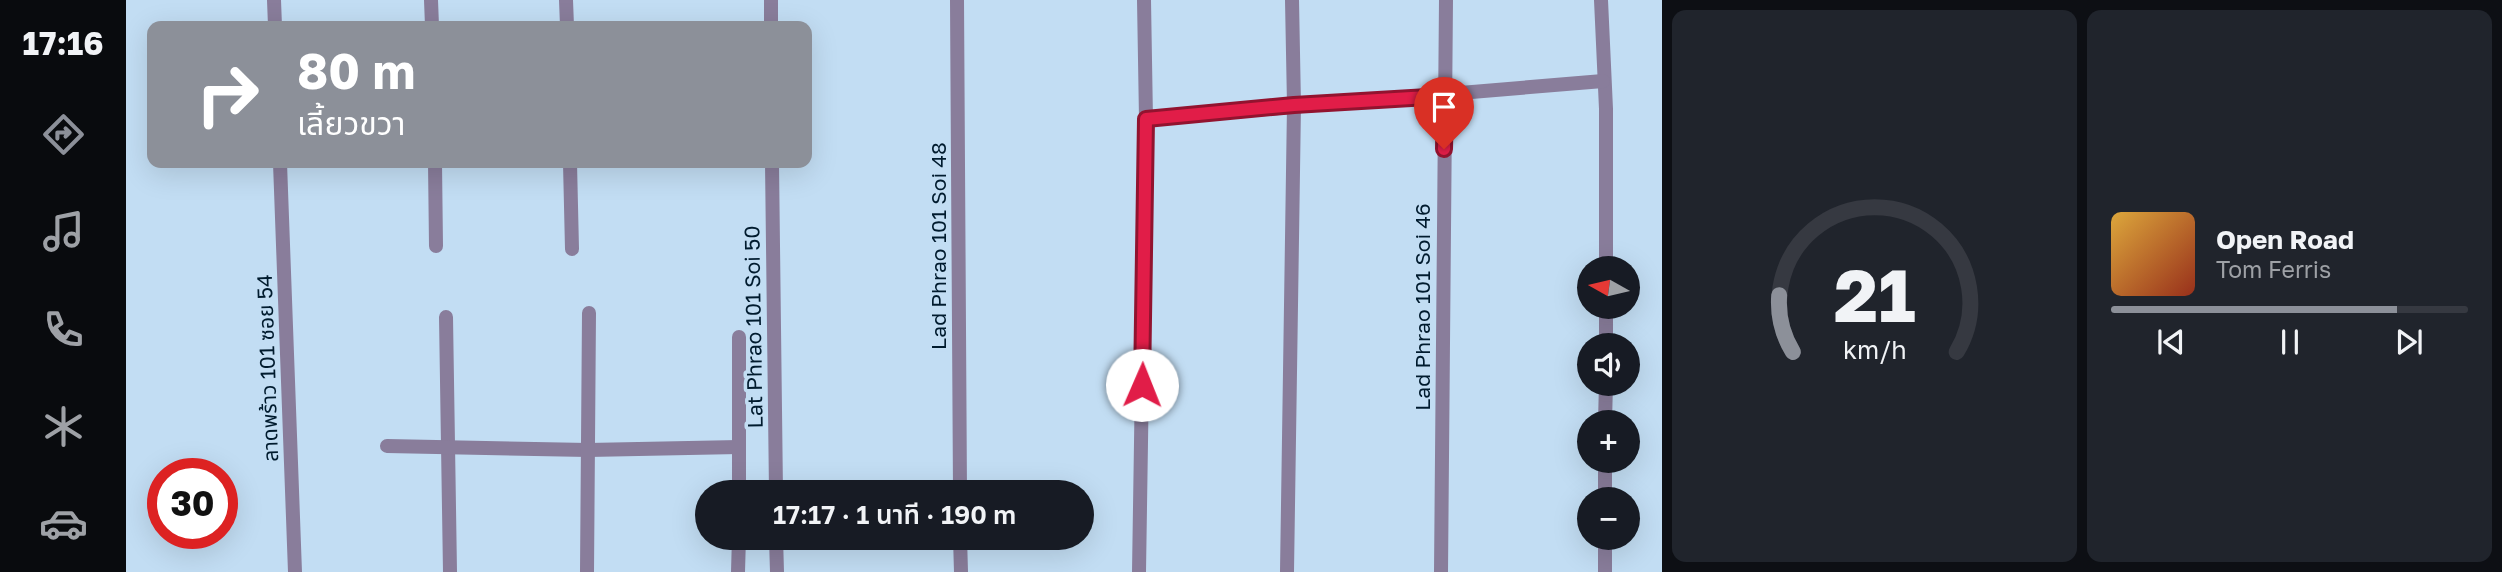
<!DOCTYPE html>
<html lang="th">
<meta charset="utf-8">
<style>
body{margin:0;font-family:"Golos Text","Noto Sans Thai",sans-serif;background:#20242c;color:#f1f3f6;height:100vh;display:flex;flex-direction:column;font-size:26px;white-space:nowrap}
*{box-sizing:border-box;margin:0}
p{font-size:23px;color:#9ea1a6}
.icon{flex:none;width:38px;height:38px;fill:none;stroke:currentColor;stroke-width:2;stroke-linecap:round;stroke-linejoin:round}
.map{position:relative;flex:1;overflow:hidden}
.side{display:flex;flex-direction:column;gap:10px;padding:10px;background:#0d0f14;width:840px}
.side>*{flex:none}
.hud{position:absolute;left:21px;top:21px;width:665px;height:147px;border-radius:14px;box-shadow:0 7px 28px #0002;background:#8c9099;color:#fff;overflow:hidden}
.needle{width:46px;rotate:278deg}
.buttons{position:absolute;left:1451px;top:256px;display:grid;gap:14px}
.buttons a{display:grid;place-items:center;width:63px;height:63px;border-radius:50%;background:#171b24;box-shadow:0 7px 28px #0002;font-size:35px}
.speed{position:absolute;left:21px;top:458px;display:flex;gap:14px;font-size:35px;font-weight:700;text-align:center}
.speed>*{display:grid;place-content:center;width:91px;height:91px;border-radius:50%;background:#171b24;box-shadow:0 7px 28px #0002;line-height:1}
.speed .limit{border:10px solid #d22;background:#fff;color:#111}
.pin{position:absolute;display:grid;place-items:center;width:60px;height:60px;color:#fff;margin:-72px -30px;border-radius:50% 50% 50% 0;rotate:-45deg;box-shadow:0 0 7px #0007}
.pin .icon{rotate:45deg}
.me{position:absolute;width:77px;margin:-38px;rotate:1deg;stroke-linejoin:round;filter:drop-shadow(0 0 5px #0008)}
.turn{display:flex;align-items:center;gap:24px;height:147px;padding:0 35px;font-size:32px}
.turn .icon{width:91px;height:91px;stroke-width:2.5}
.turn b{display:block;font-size:49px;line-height:60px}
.side .widget{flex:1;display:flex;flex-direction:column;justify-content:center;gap:10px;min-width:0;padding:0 24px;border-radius:14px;background:#20242c}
.side .dial{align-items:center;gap:0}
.dial svg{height:182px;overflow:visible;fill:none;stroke:#363941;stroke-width:7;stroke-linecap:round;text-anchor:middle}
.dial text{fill:#f1f3f6;stroke:none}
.song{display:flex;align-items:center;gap:21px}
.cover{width:84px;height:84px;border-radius:10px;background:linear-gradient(135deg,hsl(40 70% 55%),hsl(10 70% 35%))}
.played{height:7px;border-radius:4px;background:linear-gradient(90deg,#8c9099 80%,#363941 80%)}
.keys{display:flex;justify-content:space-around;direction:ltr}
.side .tiles{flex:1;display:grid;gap:10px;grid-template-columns:repeat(2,1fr)}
.trip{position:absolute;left:569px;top:480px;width:399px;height:70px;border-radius:35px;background:#171b24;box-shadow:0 7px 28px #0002;font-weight:600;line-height:70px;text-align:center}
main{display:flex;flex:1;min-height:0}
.tabs{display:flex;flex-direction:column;width:126px;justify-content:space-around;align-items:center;background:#090b0e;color:#9ea1a6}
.tabs .icon{width:49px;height:49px}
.tabs .current{color:#8c9099}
.tabs b{font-size:32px;color:#f1f3f6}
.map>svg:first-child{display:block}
</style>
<main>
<nav class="tabs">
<b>17:16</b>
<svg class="icon current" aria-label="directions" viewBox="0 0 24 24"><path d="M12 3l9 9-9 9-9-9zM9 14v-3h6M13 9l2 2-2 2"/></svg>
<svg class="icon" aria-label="music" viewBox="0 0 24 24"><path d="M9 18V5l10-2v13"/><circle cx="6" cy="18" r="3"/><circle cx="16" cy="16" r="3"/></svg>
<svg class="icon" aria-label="phone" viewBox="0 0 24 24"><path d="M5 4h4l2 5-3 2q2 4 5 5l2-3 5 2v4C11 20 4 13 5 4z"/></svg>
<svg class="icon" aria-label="climate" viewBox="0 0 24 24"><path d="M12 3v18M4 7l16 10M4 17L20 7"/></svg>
<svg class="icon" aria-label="car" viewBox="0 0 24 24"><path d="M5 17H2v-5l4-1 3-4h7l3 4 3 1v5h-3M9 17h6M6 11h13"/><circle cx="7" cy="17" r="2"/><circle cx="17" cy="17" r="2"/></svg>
</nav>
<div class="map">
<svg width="1536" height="572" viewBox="0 0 1536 572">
<rect width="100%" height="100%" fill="#c2ddf3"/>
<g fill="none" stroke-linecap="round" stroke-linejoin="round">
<g stroke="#897d9b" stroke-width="14">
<polyline points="148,0 149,26"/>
<polyline points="305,0 306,26"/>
<polyline points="440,0 441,26"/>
<polyline points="645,0 645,26"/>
<polyline points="831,0 834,492"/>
<polyline points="1475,0 1480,109 1480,268"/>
<polyline points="1020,119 1477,81"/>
<polyline points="154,163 169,572"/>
<polyline points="309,163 310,246"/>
<polyline points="444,163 446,249"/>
<polyline points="646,163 650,492"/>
<polyline points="320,317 324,572"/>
<polyline points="1480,345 1480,306"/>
<polyline points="1479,422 1480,383"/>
<polyline points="261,446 462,450 613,447"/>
<polyline points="613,492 613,337"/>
<polyline points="1479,499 1479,460"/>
<polyline points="650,537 651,572"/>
<polyline points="834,537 835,572"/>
<polyline points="461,572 463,313"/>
<polyline points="612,572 613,537"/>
<polyline points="1013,572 1020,119 1018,0"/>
<polyline points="1161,572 1168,105 1166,0"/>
<polyline points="1315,572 1320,0"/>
<polyline points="1479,572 1479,537"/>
</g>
</g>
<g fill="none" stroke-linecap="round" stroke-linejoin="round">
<g stroke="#92132f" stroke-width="18">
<polyline id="route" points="1016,385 1020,119 1168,105 1319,96 1318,149"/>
</g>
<use href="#route" stroke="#e11d48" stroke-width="12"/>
</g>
<g text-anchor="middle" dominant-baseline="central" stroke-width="7" stroke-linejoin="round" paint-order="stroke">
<g font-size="21" fill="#001b2e" stroke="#c2ddf3">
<text transform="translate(812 246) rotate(-90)">Lad Phrao 101 Soi 48</text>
<text transform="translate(1296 307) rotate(-90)">Lad Phrao 101 Soi 46</text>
<text transform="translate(627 327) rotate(-91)">Lat Phrao 101 Soi 50</text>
<text transform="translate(141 368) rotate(-92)">ลาดพร้าว 101 ซอย 54</text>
</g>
</g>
</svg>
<div class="buttons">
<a><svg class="needle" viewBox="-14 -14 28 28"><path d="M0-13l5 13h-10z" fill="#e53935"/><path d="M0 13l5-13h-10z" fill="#9ea1a6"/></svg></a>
<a><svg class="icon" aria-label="sound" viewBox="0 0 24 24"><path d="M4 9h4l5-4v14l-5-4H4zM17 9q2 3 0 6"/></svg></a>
<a>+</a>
<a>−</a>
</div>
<div class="speed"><div class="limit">30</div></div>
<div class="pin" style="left:1318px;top:149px;background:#d93025"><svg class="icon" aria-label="arrive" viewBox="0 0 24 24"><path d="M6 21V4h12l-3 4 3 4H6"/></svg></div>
<svg class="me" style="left:1016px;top:385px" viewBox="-20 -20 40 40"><circle r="19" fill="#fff"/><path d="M0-13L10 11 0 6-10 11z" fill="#e11d48"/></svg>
<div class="trip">17:17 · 1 นาที · 190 m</div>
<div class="hud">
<div class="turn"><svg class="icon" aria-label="right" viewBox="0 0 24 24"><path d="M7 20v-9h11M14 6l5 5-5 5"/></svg><div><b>80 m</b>เลี้ยวขวา</div></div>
</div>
</div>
<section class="side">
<div class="tiles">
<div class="widget dial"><svg viewBox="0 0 100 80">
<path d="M14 69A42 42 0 1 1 86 69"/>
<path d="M14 69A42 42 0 0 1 8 44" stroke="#8c9099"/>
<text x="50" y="56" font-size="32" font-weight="700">21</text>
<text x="50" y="72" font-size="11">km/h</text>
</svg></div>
<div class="widget">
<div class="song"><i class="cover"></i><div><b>Open Road</b><p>Tom Ferris</p></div></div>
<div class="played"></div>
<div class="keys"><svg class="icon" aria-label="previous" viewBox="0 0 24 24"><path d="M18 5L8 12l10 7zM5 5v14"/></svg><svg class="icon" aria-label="pause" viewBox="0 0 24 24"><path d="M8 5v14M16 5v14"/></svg><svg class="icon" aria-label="next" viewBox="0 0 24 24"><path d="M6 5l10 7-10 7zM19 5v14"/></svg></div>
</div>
</div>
</section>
</main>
